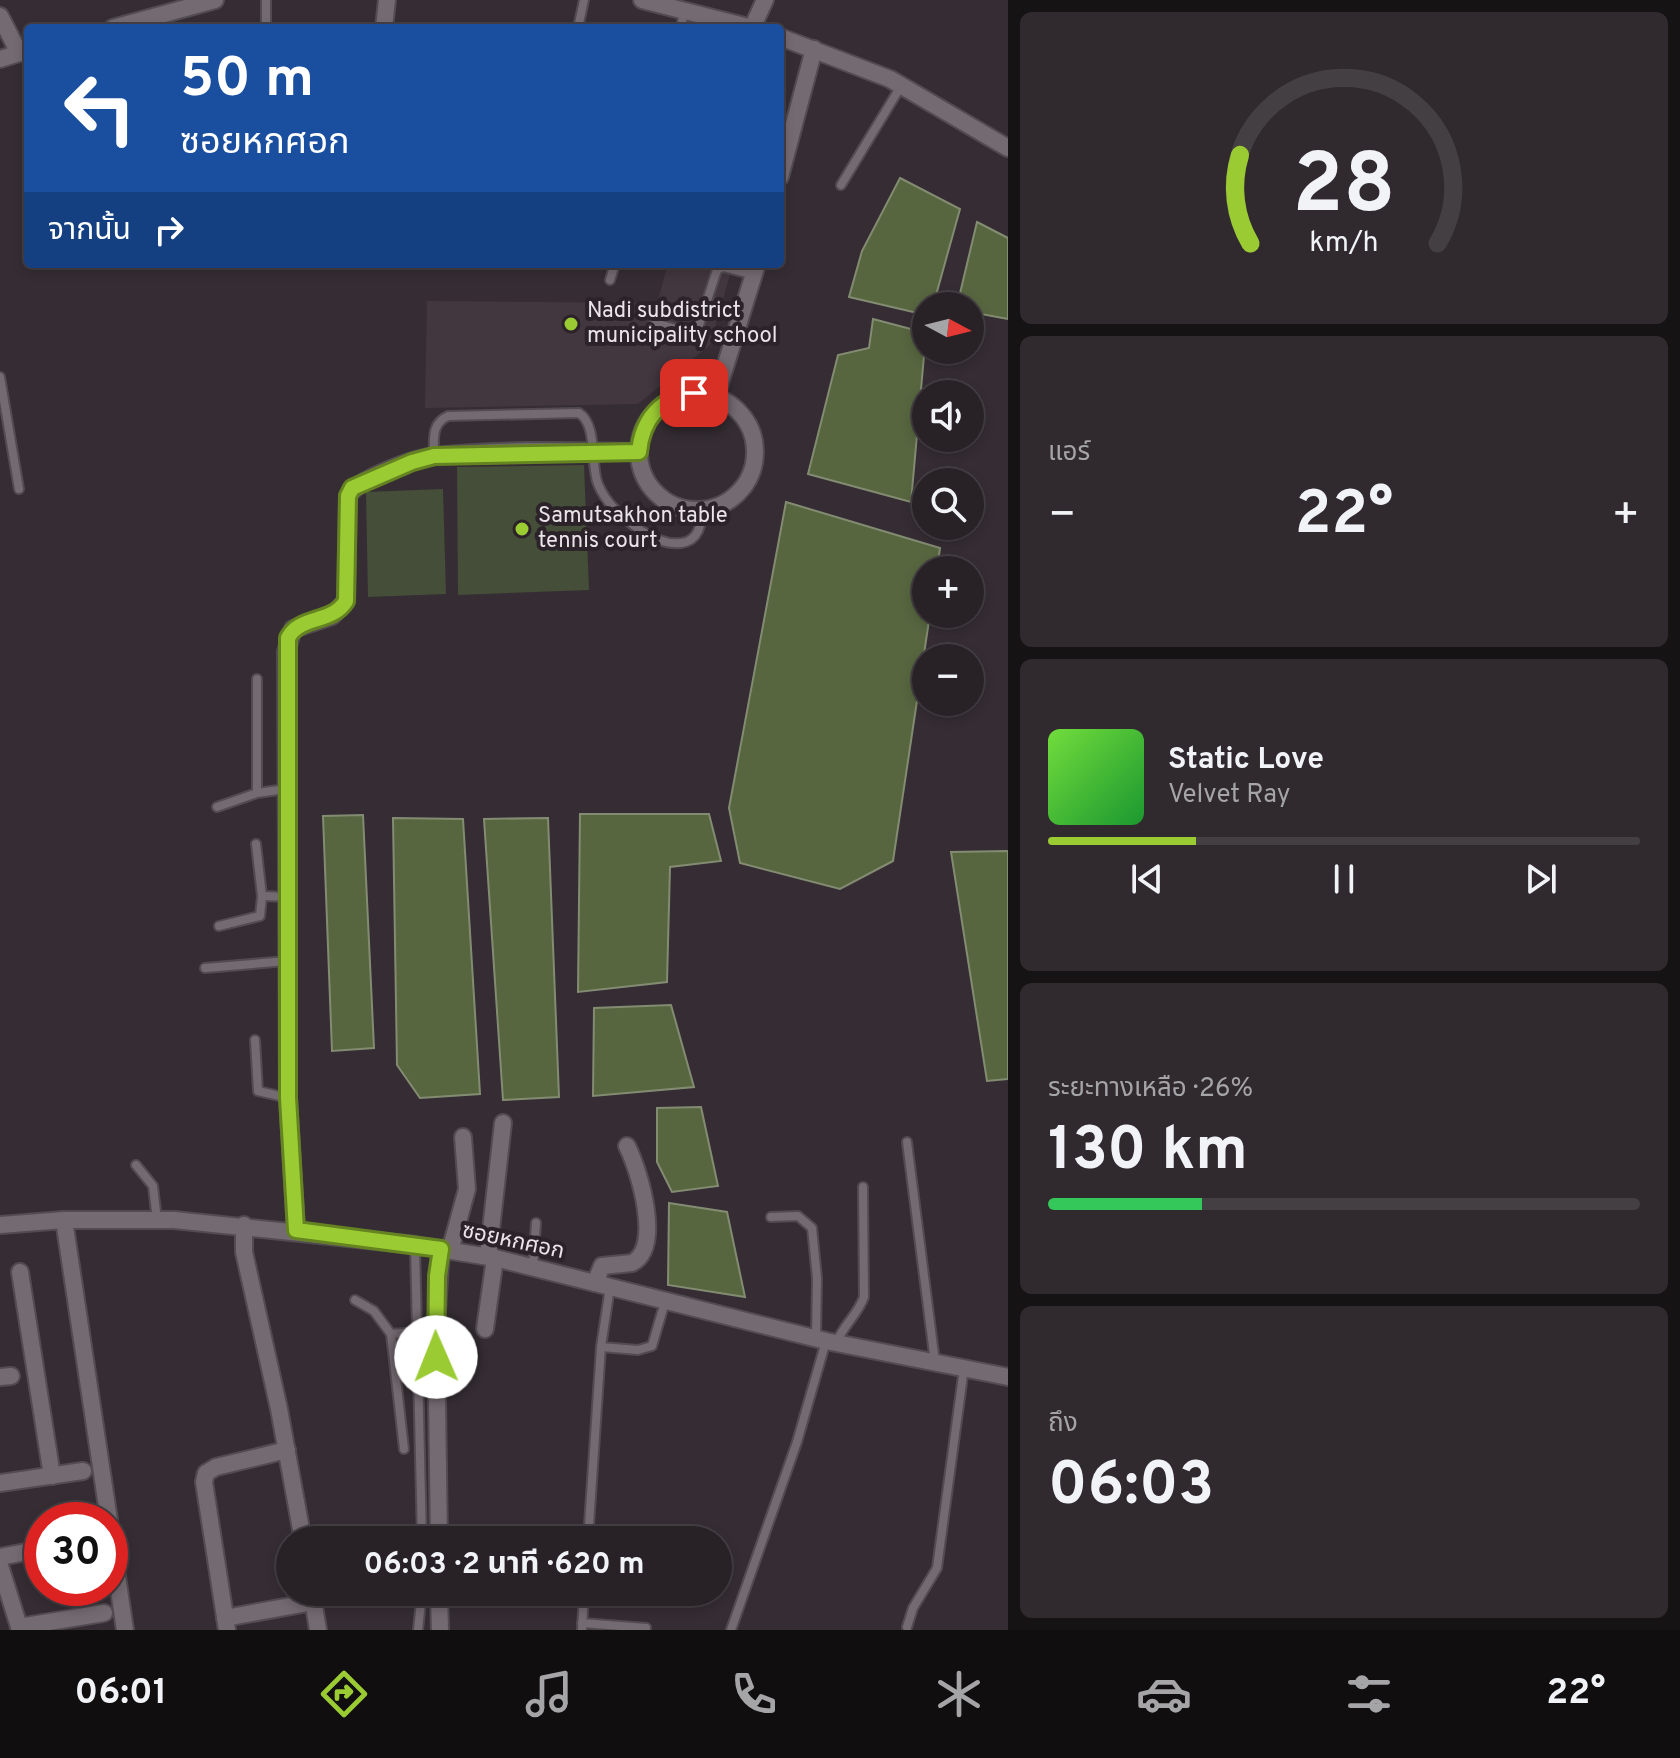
<!DOCTYPE html>
<html lang="th">
<meta charset="utf-8">
<style>
body{margin:0;font-family:Overpass,"Noto Sans Thai",sans-serif;background:#302a2e;color:#f1f3f6;height:100vh;display:flex;flex-direction:column;font-size:30px;white-space:nowrap}
*{box-sizing:border-box;margin:0}
p{font-size:26px;color:#a5a4a7}
.icon{flex:none;width:44px;height:44px;fill:none;stroke:currentColor;stroke-width:2;stroke-linecap:round;stroke-linejoin:round}
.map{position:relative;flex:1;overflow:hidden}
.panel{display:flex;flex-direction:column;gap:12px;padding:12px;background:#161315;width:672px}
.panel>*{flex:none}
.banner{position:absolute;left:24px;top:24px;width:760px;height:244px;border-radius:8px;box-shadow:0 4px 12px #0003,0 0 0 2px #443f43;background:#1a4fa0;color:#fff;overflow:hidden}
.needle{width:52px;rotate:97deg}
.fabs{position:absolute;left:912px;top:292px;display:grid;gap:16px}
.fabs a{display:grid;place-items:center;width:72px;height:72px;border-radius:50%;background:#282226;box-shadow:0 4px 12px #0003,0 0 0 2px #443f43;font-size:40px}
.speed{position:absolute;left:24px;top:1502px;display:flex;gap:16px;font-size:40px;font-weight:700;text-align:center}
.speed>*{display:grid;place-content:center;width:104px;height:104px;border-radius:50%;background:#282226;box-shadow:0 4px 12px #0003,0 0 0 2px #443f43;line-height:1}
.speed .limit{border:12px solid #d22;background:#fff;color:#111}
.pin{position:absolute;display:grid;place-items:center;width:68px;height:68px;color:#fff;margin:-34px;border-radius:16px;box-shadow:0 4px 12px #0006}
.me{position:absolute;width:88px;margin:-44px;rotate:359deg;stroke-linejoin:round;filter:drop-shadow(0 0 6px #0008)}
.turn{display:flex;align-items:center;gap:28px;height:168px;padding:0 24px;font-size:36px}
.turn .icon{width:104px;height:104px;stroke-width:2.5}
.turn b{display:block;font-size:56px;line-height:68px}
.then{display:flex;align-items:center;height:76px;padding:0 24px;background:#0003;gap:16px;font-size:30px}
.big{font-size:60px;font-weight:700;line-height:1.1}
.panel .tile{flex:1;display:flex;flex-direction:column;justify-content:center;gap:12px;min-width:0;padding:0 28px;border-radius:12px;background:#302a2e}
.panel .dial{align-items:center;gap:0}
.dial svg{height:208px;overflow:visible;fill:none;stroke:#443f43;stroke-width:7;stroke-linecap:round;text-anchor:middle}
.dial text{fill:#f1f3f6;stroke:none}
.song{display:flex;align-items:center;gap:24px}
.cover{width:96px;height:96px;border-radius:12px;background:linear-gradient(135deg,hsl(100 70% 55%),hsl(130 70% 35%))}
.played{height:8px;border-radius:4px;background:linear-gradient(90deg,#9bcb33 25%,#443f43 25%)}
.keys{display:flex;justify-content:space-around;direction:ltr}
.heat{display:flex;justify-content:space-between;align-items:center;font-size:44px;direction:ltr}
.charge{height:12px;border-radius:6px;background:linear-gradient(90deg,#34c759 26%,#443f43 0)}
.trip{position:absolute;left:276px;top:1526px;width:456px;height:80px;border-radius:40px;background:#282226;box-shadow:0 4px 12px #0003,0 0 0 2px #443f43;font-weight:700;line-height:80px;text-align:center}
.menu{display:flex;height:128px;justify-content:space-around;align-items:center;background:#100e0f;color:#a5a4a7}
.menu .icon{width:56px;height:56px}
.menu .current{color:#9bcb33}
.menu b{font-size:36px;color:#f1f3f6}
main{display:flex;flex:1;min-height:0}
.map>svg:first-child{display:block}
</style>
<main>
<div class="map">
<svg width="1008" height="1630" viewBox="0 0 1008 1630">
<rect width="100%" height="100%" fill="#352d33"/>
<polygon fill="#42363f" points="668,264 733,264 710,345 638,404 425,408 427,301 657,303"/>
<g fill="#454e38">
<polygon points="584,465 589,590 458,595 457,467"/>
<polygon points="443,489 446,594 368,597 366,492"/>
</g>
<g fill="#57663f" stroke="#838c72" stroke-width="2">
<polygon points="900,178 960,209 933,306 926,306 926,315 849,297 862,251"/>
<polygon points="977,222 1008,238 1008,319 970,312 970,306 957,306"/>
<polygon points="873,319 926,333 911,502 808,474 838,355 869,348"/>
<polygon points="786,502 940,548 937,570 926,570 926,614 930,614 893,861 840,889 740,863 729,808"/>
<polygon points="580,814 709,814 721,861 670,867 667,982 578,992"/>
<polygon points="363,815 374,1048 332,1051 323,816"/>
<polygon points="393,818 463,819 480,1094 420,1098 397,1065"/>
<polygon points="548,818 559,1097 503,1100 484,819"/>
<polygon points="1008,851 1008,1079 987,1081 951,852"/>
<polygon points="671,1005 694,1087 593,1096 594,1008"/>
<polygon points="701,1107 718,1186 672,1192 657,1162 657,1108"/>
<polygon points="669,1203 727,1212 745,1297 668,1285"/>
</g>
<g fill="none" stroke-linecap="round" stroke-linejoin="round">
<g stroke="#524b50" stroke-width="12">
<g id="service">
<polyline points="266,0 266,28"/>
<polyline points="578,28 584,0"/>
<polyline points="681,28 684,10"/>
<polyline points="841,185 901,86"/>
<polyline points="610,280 615,264"/>
<polyline points="655,323 690,333 697,331 717,270 723,267 754,275"/>
<polyline points="0,377 19,489"/>
<path d="M434 456C434 439 431 424 448 416L579 413C598 425 590 465 598 484 606 504 623 518 640 530 652 538 666 545 681 543 699 541 701 524 703 510"/>
<polyline points="257,793 286,789"/>
<polyline points="217,807 257,793 257,679"/>
<polyline points="262,896 288,897"/>
<polyline points="219,926 260,916 262,896 256,844"/>
<polyline points="205,968 287,961"/>
<polyline points="255,1040 258,1091 288,1098"/>
<polyline points="907,1142 935,1362"/>
<polyline points="136,1165 153,1186 157,1220"/>
<polyline points="771,1217 798,1216 812,1228 817,1278 816,1338"/>
<polyline points="415,1246 422,1540"/>
<polyline points="533,1267 536,1223"/>
<polyline points="355,1300 374,1311 391,1334 404,1449"/>
<polyline points="391,1334 419,1332"/>
<path d="M836 1343C843 1326 858 1314 864 1297L863 1187"/>
<polyline points="601,1347 638,1350 652,1346 665,1302"/>
<polyline points="588,1540 601,1347 610,1287"/>
<polyline points="582,1623 646,1628"/>
<polyline points="907,1627 913,1608 937,1568 964,1368"/>
<polyline points="418,1630 422,1592"/>
<polyline points="582,1630 584,1592"/>
<polyline points="731,1630 797,1442 826,1341"/>
</g>
</g>
<g stroke="#524b50" stroke-width="20">
<g id="minor">
<polyline points="642,0 752,28"/>
<polyline points="0,16 19,53"/>
<polyline points="113,28 215,0"/>
<polyline points="384,28 387,0"/>
<polyline points="752,28 765,0"/>
<polyline points="780,37 890,79 1008,148"/>
<polyline points="0,59 26,51"/>
<polyline points="780,177 814,49"/>
<circle cx="697" cy="452" r="58"/>
<polyline points="716,396 757,264"/>
<polyline points="64,1220 109,1520"/>
<polyline points="0,1225 64,1220 174,1220 415,1245 495,1258 826,1341 1008,1377"/>
<polyline points="244,1225 244,1252 279,1409 303,1540"/>
<path d="M296 1230 288 1098 286 652 293 629 332 616 346 601 348 496C357 479 415 458 436 456 502 449 572 451 639 452"/>
<polyline points="450,1251 467,1189 463,1137"/>
<polyline points="488,1256 503,1123"/>
<polyline points="20,1272 52,1476"/>
<path d="M595 1283 602 1266 632 1263C663 1247 639 1170 627 1146"/>
<polyline points="485,1329 495,1258"/>
<polyline points="0,1377 11,1376"/>
<polyline points="0,1483 83,1471"/>
<polyline points="110,1530 125,1630"/>
<polyline points="439,1540 436,1326 441,1249"/>
<polyline points="0,1557 42,1549"/>
<polyline points="0,1566 20,1630"/>
<polyline points="439,1592 440,1630"/>
<polyline points="312,1594 318,1630"/>
<polyline points="225,1618 313,1602"/>
<polyline points="19,1627 104,1613"/>
<polyline points="227,1630 204,1482 206,1473 216,1467 287,1450"/>
</g>
</g>
<use href="#service" stroke="#746a71" stroke-width="8"/>
<use href="#minor" stroke="#746a71" stroke-width="16"/>
</g>
<g fill="none" stroke-linecap="round" stroke-linejoin="round">
<g stroke="#658421" stroke-width="20">
<path id="route" d="M436 1357 437 1276 441 1249 296 1230 288 1098V638C300 615 332 624 346 601L348 496 352 488 412 462 434 456 639 452C642 419 661 398 694 393"/>
</g>
<use href="#route" stroke="#9bcb33" stroke-width="14"/>
</g>
<g fill="#9bcb33" stroke="#2b2329" stroke-width="3">
<circle cx="571" cy="324" r="8"/>
<circle cx="522" cy="529" r="8"/>
</g>
<g text-anchor="middle" dominant-baseline="central" stroke-width="8" stroke-linejoin="round" paint-order="stroke">
<g font-size="22" fill="#eae4e8" stroke="#2b2329" text-anchor="start">
<text x="587" y="311">Nadi subdistrict<tspan x="587" dy="25">municipality school</tspan></text>
<text x="538" y="516">Samutsakhon table<tspan x="538" dy="25">tennis court</tspan></text>
</g>
<g font-size="22" fill="#eae4e8" stroke="#2b2329">
<text transform="translate(513 1242) rotate(12)">ซอยหกศอก</text>
</g>
</g>
</svg>
<div class="fabs">
<a><svg class="needle" viewBox="-14 -14 28 28"><path d="M0-13l5 13h-10z" fill="#e53935"/><path d="M0 13l5-13h-10z" fill="#a5a4a7"/></svg></a>
<a><svg class="icon" aria-label="sound" viewBox="0 0 24 24"><path d="M4 9h4l5-4v14l-5-4H4zM17 9q2 3 0 6"/></svg></a>
<a><svg class="icon" aria-label="search" viewBox="0 0 24 24"><circle cx="10" cy="10" r="6"/><path d="M15 15l6 6"/></svg></a>
<a>+</a>
<a>−</a>
</div>
<div class="speed"><div class="limit">30</div></div>
<div class="pin" style="left:694px;top:393px;background:#d93025"><svg class="icon" aria-label="arrive" viewBox="0 0 24 24"><path d="M6 21V4h12l-3 4 3 4H6"/></svg></div>
<svg class="me" style="left:436px;top:1357px" viewBox="-20 -20 40 40"><circle r="19" fill="#fff"/><path d="M0-13L10 11 0 6-10 11z" fill="#9bcb33"/></svg>
<div class="trip">06:03 · 2 นาที · 620 m</div>
<div class="banner">
<div class="turn"><svg class="icon" aria-label="left" viewBox="0 0 24 24"><path d="M17 20v-9H6M10 6l-5 5 5 5"/></svg><div><b>50 m</b>ซอยหกศอก</div></div>
<div class="then">จากนั้น<svg class="icon" aria-label="right" viewBox="0 0 24 24"><path d="M7 20v-9h11M14 6l5 5-5 5"/></svg></div>
</div>
</div>
<section class="panel">
<div class="tile dial"><svg viewBox="0 0 100 80">
<path d="M14 69A42 42 0 1 1 86 69"/>
<path d="M14 69A42 42 0 0 1 10 35" stroke="#9bcb33"/>
<text x="50" y="56" font-size="32" font-weight="700">28</text>
<text x="50" y="72" font-size="11">km/h</text>
</svg></div>
<div class="tile"><p>แอร์</p>
<div class="heat"><a>−</a><b class="big">22°</b><a>+</a></div>
</div>
<div class="tile">
<div class="song"><i class="cover"></i><div><b>Static Love</b><p>Velvet Ray</p></div></div>
<div class="played"></div>
<div class="keys"><svg class="icon" aria-label="previous" viewBox="0 0 24 24"><path d="M18 5L8 12l10 7zM5 5v14"/></svg><svg class="icon" aria-label="pause" viewBox="0 0 24 24"><path d="M8 5v14M16 5v14"/></svg><svg class="icon" aria-label="next" viewBox="0 0 24 24"><path d="M6 5l10 7-10 7zM19 5v14"/></svg></div>
</div>
<div class="tile"><p>ระยะทางเหลือ · 26%</p><b class="big">130 km</b><div class="charge"></div></div>
<div class="tile"><p>ถึง</p><b class="big">06:03</b></div>
</section>
</main>
<nav class="menu">
<b>06:01</b>
<svg class="icon current" aria-label="directions" viewBox="0 0 24 24"><path d="M12 3l9 9-9 9-9-9zM9 14v-3h6M13 9l2 2-2 2"/></svg>
<svg class="icon" aria-label="music" viewBox="0 0 24 24"><path d="M9 18V5l10-2v13"/><circle cx="6" cy="18" r="3"/><circle cx="16" cy="16" r="3"/></svg>
<svg class="icon" aria-label="phone" viewBox="0 0 24 24"><path d="M5 4h4l2 5-3 2q2 4 5 5l2-3 5 2v4C11 20 4 13 5 4z"/></svg>
<svg class="icon" aria-label="climate" viewBox="0 0 24 24"><path d="M12 3v18M4 7l16 10M4 17L20 7"/></svg>
<svg class="icon" aria-label="car" viewBox="0 0 24 24"><path d="M5 17H2v-5l4-1 3-4h7l3 4 3 1v5h-3M9 17h6M6 11h13"/><circle cx="7" cy="17" r="2"/><circle cx="17" cy="17" r="2"/></svg>
<svg class="icon" aria-label="filters" viewBox="0 0 24 24"><path d="M4 7h16M4 17h16"/><circle cx="9" cy="7" r="2"/><circle cx="15" cy="17" r="2"/></svg>
<b>22°</b>
</nav>
